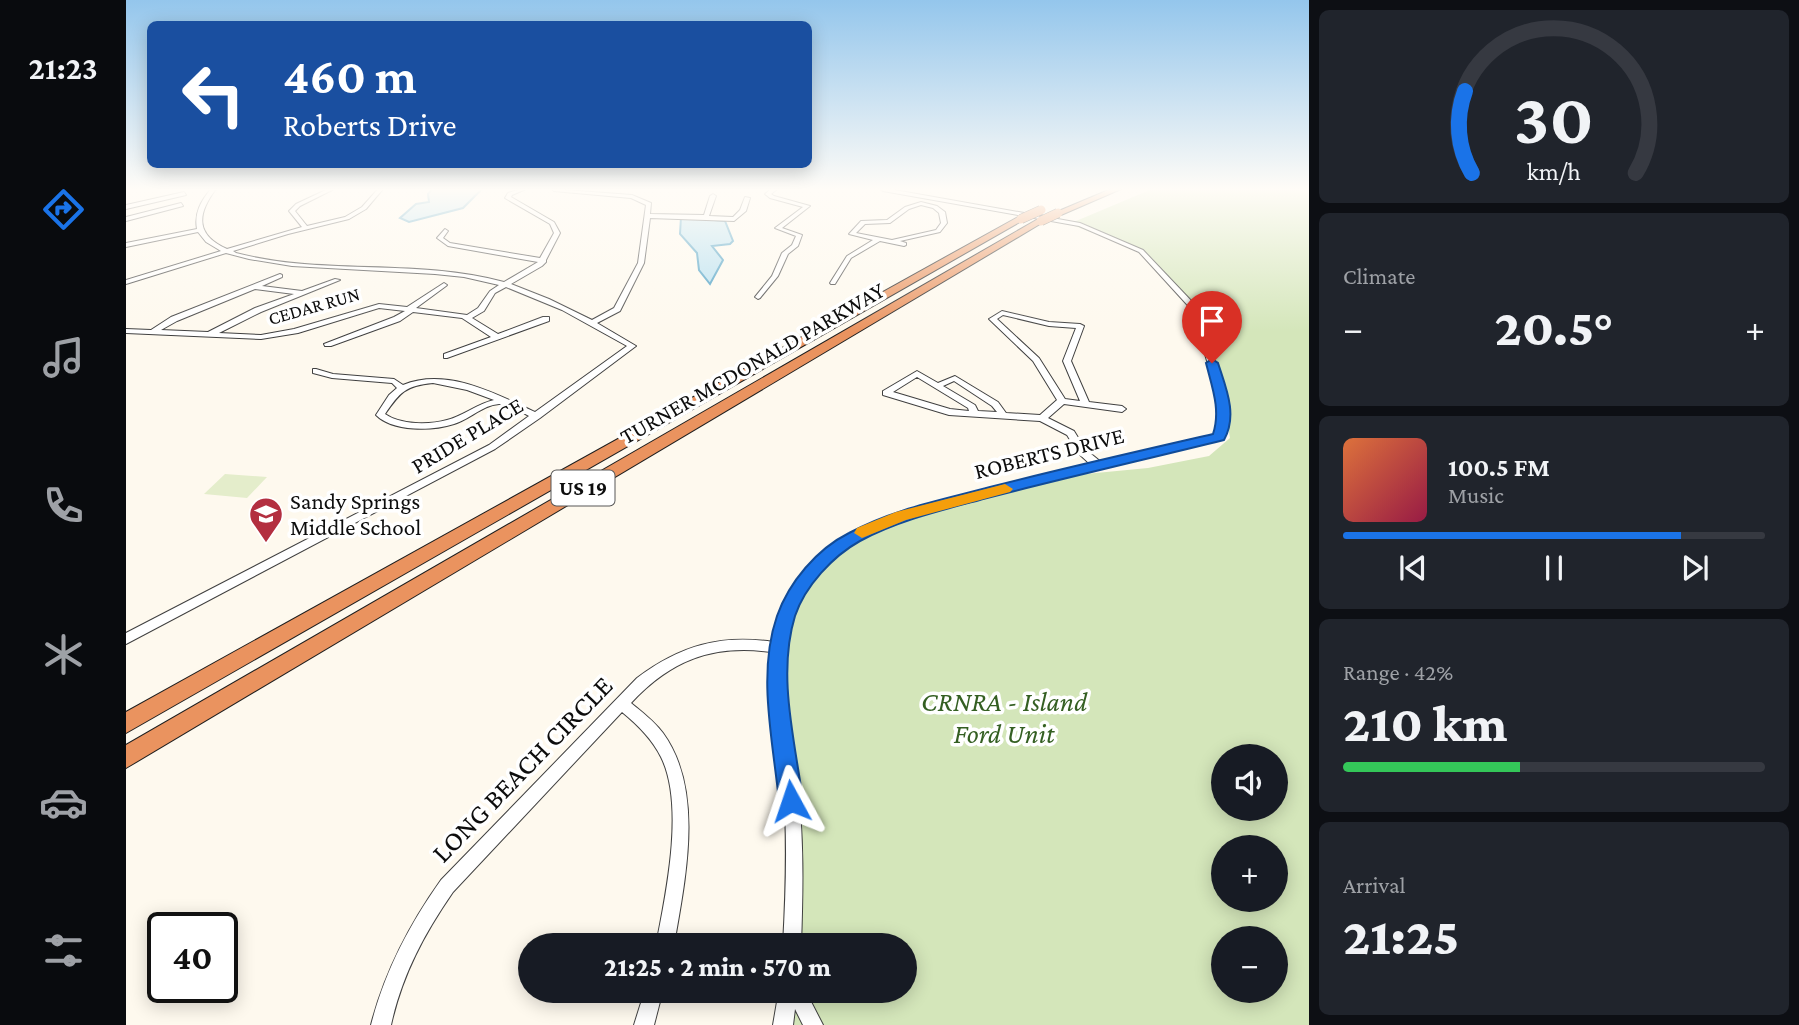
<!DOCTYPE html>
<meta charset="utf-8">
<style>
body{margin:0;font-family:"Crimson Pro",serif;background:#20242c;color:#f1f3f6;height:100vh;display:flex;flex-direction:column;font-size:26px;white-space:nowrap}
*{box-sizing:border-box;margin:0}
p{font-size:23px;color:#9ea1a6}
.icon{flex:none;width:38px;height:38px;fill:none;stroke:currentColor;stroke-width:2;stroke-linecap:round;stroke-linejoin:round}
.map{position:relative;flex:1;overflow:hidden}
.drawer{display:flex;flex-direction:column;gap:10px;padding:10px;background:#0d0f14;width:490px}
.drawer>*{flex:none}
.top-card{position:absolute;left:21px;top:21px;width:665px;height:147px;border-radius:10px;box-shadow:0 4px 18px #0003;background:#1a4fa0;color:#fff;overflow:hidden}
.tools{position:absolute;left:1085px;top:744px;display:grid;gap:14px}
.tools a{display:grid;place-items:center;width:77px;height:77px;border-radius:50%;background:#171b24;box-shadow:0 4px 18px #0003;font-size:35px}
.speed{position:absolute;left:21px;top:912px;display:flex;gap:14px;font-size:35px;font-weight:700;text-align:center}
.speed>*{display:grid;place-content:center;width:91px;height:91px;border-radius:50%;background:#171b24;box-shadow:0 4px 18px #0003;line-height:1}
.speed .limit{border:4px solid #111;border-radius:10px;background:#fff;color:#111}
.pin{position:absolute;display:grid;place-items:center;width:60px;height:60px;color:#fff;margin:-72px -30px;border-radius:50% 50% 50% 0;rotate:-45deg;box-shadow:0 0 7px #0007}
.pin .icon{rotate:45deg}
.me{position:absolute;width:77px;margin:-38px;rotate:355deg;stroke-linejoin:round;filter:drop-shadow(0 0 5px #0008)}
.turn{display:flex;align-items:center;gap:24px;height:147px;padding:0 21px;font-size:32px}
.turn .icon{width:91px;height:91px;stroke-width:2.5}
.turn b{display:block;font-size:49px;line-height:60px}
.big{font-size:52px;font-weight:800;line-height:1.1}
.drawer .tile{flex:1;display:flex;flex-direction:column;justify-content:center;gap:10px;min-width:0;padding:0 24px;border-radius:10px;background:#20242c}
.drawer .dial{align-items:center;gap:0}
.dial svg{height:182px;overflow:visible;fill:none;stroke:#363941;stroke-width:7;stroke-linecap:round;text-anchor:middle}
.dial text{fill:#f1f3f6;stroke:none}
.song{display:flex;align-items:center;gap:21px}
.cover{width:84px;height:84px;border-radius:10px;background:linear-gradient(135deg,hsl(20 70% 55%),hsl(340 70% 35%))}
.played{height:7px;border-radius:4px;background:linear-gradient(90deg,#1a73e8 80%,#363941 80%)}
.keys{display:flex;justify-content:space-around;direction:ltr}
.heat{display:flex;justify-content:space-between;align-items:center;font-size:38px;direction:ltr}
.charge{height:10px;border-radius:5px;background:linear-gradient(90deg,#34c759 42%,#363941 0)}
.trip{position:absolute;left:392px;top:933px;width:399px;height:70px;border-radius:35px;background:#171b24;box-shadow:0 4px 18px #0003;font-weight:800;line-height:70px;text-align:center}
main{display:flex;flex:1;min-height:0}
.dock{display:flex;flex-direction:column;width:126px;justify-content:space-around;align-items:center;background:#090b0e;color:#9ea1a6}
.dock .icon{width:49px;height:49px}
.dock .active{color:#1a73e8}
.dock b{font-size:32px;color:#f1f3f6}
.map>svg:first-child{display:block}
</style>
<main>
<nav class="dock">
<b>21:23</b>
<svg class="icon active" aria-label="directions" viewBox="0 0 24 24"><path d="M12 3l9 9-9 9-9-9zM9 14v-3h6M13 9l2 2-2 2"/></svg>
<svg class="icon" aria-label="music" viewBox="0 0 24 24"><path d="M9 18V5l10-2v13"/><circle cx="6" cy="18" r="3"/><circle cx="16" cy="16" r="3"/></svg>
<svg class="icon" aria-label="phone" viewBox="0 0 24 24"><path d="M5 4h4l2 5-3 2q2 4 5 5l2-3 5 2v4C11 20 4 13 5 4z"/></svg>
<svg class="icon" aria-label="climate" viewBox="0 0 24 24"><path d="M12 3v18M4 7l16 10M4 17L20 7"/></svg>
<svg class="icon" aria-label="car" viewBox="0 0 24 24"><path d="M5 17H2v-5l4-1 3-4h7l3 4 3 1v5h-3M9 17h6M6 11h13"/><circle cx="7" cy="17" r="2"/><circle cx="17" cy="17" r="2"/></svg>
<svg class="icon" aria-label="filters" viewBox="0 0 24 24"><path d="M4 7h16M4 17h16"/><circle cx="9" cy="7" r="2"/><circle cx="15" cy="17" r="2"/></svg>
</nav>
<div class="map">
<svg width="1183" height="1025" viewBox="0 0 1183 1025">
<rect width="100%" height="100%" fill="#fef9ee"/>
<path fill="#d4e6ba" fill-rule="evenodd" d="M1026 189H1183V1025H653L659 991 779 990V945H665L654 637 687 572 731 533 918 478 1022 468 1083 456 1104 438 1099 408 1069 305 1021 253 943 224ZM1097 756H1150V808H1097ZM1097 847H1150V900H1097ZM1097 938H1150V990H1097Z"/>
<polygon fill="#e4edcb" points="99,474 141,477 121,498 78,494"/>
<g fill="#b6e0f1" stroke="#429bc3" stroke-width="2">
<polygon points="306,189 356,189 337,208 283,222 274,218 290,204 303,202 302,194"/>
<polygon points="555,217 599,221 607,241 604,244 586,246 597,260 584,284 573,270 571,253 554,234"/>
</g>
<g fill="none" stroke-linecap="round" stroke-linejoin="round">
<g stroke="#404040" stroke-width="2">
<g id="minor">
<path d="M85 189H90C71 214 69 235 101 249L176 227 163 211 170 204 202 189H208L174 206 169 211 181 226 219 217 236 207 252 189H257L240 209 223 219 162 234 107 251 110 253C198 276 291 258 378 282L412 262 322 246 311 238 319 229 322 231 317 238 324 243 414 258 428 233 424 224 379 198 382 193 394 189H400L386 195 385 197 428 222 434 233 420 260V262L416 266 385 284 423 299 466 320 488 308 512 263 520 205 505 198 428 191 426 189 506 195 525 203 524 214 578 215 584 196 587 194 590 196 583 216 607 217 614 210 619 197 624 198 620 211 608 221 524 218 518 263 494 311 471 323 510 346 414 418 369 449 0 644V633L363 445 403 416C395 412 383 403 373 404 357 405 344 419 328 424 306 431 267 432 250 415L263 395 271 388 266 383 206 378 187 373V369H190L207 374 268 379 277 385C321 367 370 394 409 412L501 346 436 310 380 287 369 293 358 311 346 318 372 334 417 317H423V321L321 358H318V354L365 337 336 318 287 312 274 321 205 346H199L198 344 268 317 279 311 253 308 172 333 135 339 0 333V329L25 330 45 317 154 274 156 275V277L136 286 176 291 209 279 214 280 135 312 93 333 135 335 168 329 253 304 281 307 318 283 321 285 320 286 290 308 341 315 352 308 364 291 373 285 338 277 309 274 166 266 123 259 100 253 0 284V280L95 251 80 242 72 232 0 247V243L71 229C68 213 75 201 85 189ZM129 289 168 294 129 308 82 332 35 330 51 321ZM307 383 341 390 368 400C351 404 337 416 321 420 303 425 275 425 259 414 274 392 279 386 307 383Z"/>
<polygon points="645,189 651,189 645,194 648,196 684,206 656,228 676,235 672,246 662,254 652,276 634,298 632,299 629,297 646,276 656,253 666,245 670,236 649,228 677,207 644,198 639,194"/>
<path d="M755 189H763L954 223 1017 250 1073 309 1102 405 1103 423 1098 437 1096 439C1012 460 928 479 844 502 805 512 763 519 729 542 692 566 664 604 658 649 653 693 666 737 671 781 678 835 677 890 675 945H657C660 891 662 836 657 782 653 738 642 696 645 652 587 644 545 660 505 703 516 712 528 721 537 733 579 791 559 880 548 945H530C540 894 559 805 535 757 526 739 512 725 496 712L327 892C298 934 276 975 265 1025H245C259 971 283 925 315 880L511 678C554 646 594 634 647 642 657 586 700 541 752 521 778 510 807 505 835 497 878 486 922 475 965 465L952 453 941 435 914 421 823 415 757 395V391L791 371 812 383 829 376 872 402 880 413 914 415 931 400 907 361 863 319 876 311 923 322 954 324 958 326 945 361 963 402 996 406 1000 409 996 412 938 404 922 418 948 431 959 449 975 462 1089 435 1093 423 1094 405 1066 310 1013 252 953 226 757 191ZM877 315 923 326 950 328 937 361 954 401 939 399 913 358 871 319ZM791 377 842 408 843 411 824 409 767 392ZM828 381 866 406 871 412 852 411 849 405 817 386Z"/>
<polygon points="58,192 60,195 0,209 0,205"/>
<path d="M795 202 811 206 819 212 821 223 814 232 774 241 780 243V245L778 246 754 241 725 258 709 284H705L704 283 721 256 747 240 723 234 735 221 761 220 779 207ZM795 205 807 208 813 213 815 223 810 230 766 240 730 233 739 224 764 223 783 209Z"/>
<polygon points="55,203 57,206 0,221 0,217"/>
<polygon points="519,990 537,990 528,1025 508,1025"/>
<polygon points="653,990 679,990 697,1025 677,1025 669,1009 667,1025 647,1025"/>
</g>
</g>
<g stroke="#1e1e1e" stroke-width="2">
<g id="highway">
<polygon points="985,189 995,189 935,215 928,213"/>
<polygon points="892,217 899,219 0,733 0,712"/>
<polygon points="912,219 919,221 0,768 0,745"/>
</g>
</g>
<use href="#minor" fill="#fff" fill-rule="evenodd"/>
<use href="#highway" fill="#ea935f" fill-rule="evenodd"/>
<g stroke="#1e1e1e" stroke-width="10" stroke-linecap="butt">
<g id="highway-bridge">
<polyline points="895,219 915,210"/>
<polyline points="915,221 932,213"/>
</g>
</g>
<use href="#highway-bridge" stroke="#ea935f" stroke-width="9"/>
</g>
<linearGradient id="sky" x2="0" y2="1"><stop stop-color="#94c6ec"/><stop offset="0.57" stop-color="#fffcf7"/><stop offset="1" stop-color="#fffcf7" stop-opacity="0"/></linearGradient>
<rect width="1183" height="332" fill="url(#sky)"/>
<path fill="#1a73e8" stroke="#114b97" stroke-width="2" d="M1086 359 1092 363C1100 388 1112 415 1098 440 1021 459 943 477 865 497 821 509 775 519 734 541 707 556 679 586 669 616 651 675 669 741 677 801L673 809 665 812 657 809 653 801C647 741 631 674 651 616 663 582 691 549 723 533 767 509 816 500 864 487 938 468 1013 451 1087 434 1095 410 1086 387 1080 363Z"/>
<polygon fill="#f59e0b" points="879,484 887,489 884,492 780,520 736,538 728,533 731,528 770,512"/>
<defs>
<g id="school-pin" transform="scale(1.75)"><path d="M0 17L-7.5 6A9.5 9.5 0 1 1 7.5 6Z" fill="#b32f40" stroke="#fff"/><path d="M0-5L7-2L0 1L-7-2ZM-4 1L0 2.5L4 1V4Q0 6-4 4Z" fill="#fff"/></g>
</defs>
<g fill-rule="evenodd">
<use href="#school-pin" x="140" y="514"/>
</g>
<g text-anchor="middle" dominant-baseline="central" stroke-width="7" stroke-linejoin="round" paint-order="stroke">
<g font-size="19" fill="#0d0d0d" stroke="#fff">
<text transform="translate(188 306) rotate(-16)">CEDAR RUN</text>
</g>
<rect fill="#fff" stroke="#565656" stroke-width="2" x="425.5" y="470.5" width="63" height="35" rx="5"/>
<g font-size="21" font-weight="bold" fill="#0d0d0d">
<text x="457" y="488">US 19</text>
</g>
<g font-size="23" fill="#0d0d0d" stroke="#fff">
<text transform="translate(626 363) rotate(-30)">TURNER MCDONALD PARKWAY</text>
<text transform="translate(341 435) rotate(-31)">PRIDE PLACE</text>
<text transform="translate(923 453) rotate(-14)">ROBERTS DRIVE</text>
</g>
<g font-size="23" fill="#0d0d0d" stroke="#fff" text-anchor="start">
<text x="164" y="501">Sandy Springs<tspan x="164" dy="26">Middle School</tspan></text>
</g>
<g font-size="28" font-style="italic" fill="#345f22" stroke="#fff">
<text x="878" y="701">CRNRA - Island<tspan x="878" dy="32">Ford Unit</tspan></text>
</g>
<g font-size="28" fill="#0d0d0d" stroke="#fff">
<text transform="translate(396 769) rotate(-46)">LONG BEACH CIRCLE</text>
</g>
</g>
</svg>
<div class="tools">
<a><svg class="icon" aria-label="sound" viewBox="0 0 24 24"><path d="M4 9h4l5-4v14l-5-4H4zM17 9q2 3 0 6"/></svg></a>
<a>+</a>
<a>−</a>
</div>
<div class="speed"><div class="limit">40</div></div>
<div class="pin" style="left:1086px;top:363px;background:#d93025"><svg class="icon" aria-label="arrive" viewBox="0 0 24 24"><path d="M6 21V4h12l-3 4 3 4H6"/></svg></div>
<svg class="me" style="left:665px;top:801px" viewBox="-20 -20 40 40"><path d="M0-17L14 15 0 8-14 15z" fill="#1a73e8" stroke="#fff" stroke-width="4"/></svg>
<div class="trip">21:25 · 2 min · 570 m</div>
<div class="top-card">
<div class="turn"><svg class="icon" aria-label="left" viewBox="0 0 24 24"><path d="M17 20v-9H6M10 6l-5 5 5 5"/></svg><div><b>460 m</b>Roberts Drive</div></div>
</div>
</div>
<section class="drawer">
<div class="tile dial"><svg viewBox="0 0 100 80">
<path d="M14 69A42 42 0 1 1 86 69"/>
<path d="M14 69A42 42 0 0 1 11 33" stroke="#1a73e8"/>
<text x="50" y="56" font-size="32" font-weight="700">30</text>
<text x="50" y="72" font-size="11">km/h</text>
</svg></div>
<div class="tile"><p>Climate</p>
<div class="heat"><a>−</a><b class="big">20.5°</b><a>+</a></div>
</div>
<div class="tile">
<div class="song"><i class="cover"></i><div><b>100.5 FM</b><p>Music</p></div></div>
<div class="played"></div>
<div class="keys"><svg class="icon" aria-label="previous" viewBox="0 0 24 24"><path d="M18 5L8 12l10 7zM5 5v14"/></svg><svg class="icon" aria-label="pause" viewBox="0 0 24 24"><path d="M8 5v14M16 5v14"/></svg><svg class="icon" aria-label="next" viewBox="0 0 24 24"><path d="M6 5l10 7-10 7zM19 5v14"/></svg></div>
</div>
<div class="tile"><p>Range · 42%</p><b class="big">210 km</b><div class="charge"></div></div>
<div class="tile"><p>Arrival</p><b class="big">21:25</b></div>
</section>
</main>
